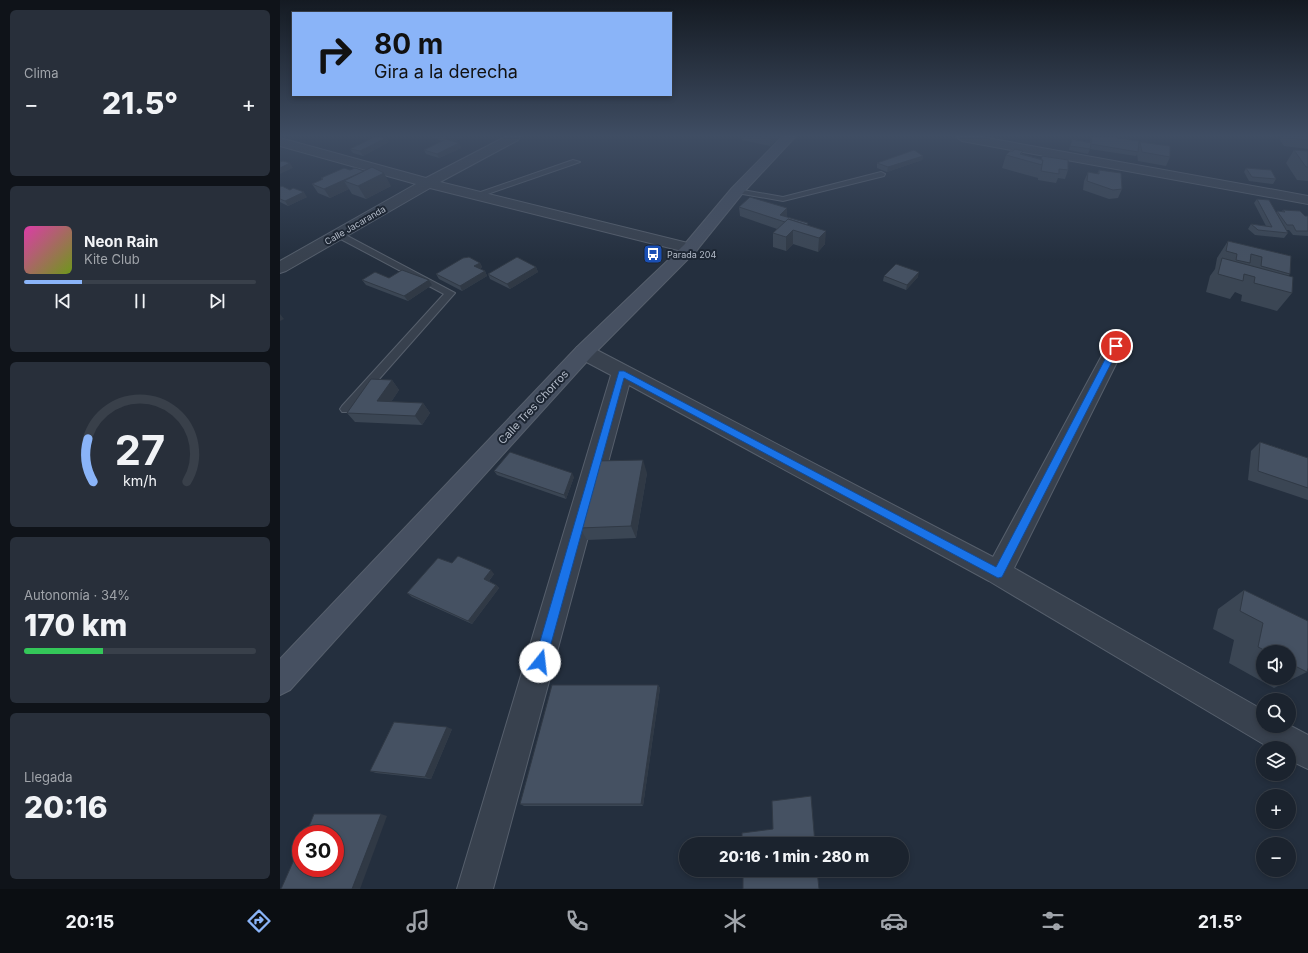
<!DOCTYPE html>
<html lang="es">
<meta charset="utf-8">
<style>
body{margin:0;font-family:Inter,sans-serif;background:#282f3a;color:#f1f3f6;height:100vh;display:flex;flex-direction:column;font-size:15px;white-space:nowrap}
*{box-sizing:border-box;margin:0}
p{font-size:13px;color:#a0a4aa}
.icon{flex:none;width:22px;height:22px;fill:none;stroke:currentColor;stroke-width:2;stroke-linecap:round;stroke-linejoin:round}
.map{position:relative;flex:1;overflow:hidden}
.side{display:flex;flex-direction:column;gap:10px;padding:10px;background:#0f1319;width:280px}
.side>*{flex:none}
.banner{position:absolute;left:12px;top:12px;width:380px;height:84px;border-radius:0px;box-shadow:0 2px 6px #0003,0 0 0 1px #39404a;background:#8ab4f8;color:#111;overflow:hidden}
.controls{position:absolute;left:976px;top:645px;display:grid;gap:8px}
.controls a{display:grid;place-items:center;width:40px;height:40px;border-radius:50%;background:#1b232e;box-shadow:0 2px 6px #0003,0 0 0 1px #39404a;font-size:20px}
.speed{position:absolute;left:12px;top:825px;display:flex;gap:8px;font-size:20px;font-weight:700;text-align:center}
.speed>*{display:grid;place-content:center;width:52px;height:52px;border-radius:50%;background:#1b232e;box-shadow:0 2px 6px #0003,0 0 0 1px #39404a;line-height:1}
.speed .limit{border:6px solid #d22;background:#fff;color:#111}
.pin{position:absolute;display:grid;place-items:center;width:34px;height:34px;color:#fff;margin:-17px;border:2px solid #fff;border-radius:50%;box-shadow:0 1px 4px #0007}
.me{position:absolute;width:44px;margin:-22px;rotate:16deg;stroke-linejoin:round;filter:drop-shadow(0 0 3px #0008)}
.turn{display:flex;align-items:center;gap:14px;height:84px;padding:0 16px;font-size:18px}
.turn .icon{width:52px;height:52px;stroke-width:2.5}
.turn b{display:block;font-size:28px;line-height:34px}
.big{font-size:30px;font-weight:800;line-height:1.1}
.side .tile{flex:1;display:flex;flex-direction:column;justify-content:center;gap:6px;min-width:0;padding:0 14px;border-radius:6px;background:#282f3a}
.side .dial{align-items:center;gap:0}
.dial svg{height:104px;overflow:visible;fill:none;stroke:#39404a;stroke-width:7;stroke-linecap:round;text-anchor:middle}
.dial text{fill:#f1f3f6;stroke:none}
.song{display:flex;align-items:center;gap:12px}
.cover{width:48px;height:48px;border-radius:6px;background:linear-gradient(135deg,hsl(320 70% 55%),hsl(80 70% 35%))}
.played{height:4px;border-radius:2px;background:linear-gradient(90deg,#8ab4f8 25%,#39404a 25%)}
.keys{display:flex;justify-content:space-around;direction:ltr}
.heat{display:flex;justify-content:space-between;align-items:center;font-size:22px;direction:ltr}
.charge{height:6px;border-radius:3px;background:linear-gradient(90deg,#34c759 34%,#39404a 0)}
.trip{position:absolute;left:399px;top:837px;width:230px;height:40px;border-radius:20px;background:#1b232e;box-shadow:0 2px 6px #0003,0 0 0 1px #39404a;font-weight:800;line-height:40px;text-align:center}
.dock{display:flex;height:64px;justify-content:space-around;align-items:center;background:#0b0e12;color:#a0a4aa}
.dock .icon{width:28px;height:28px}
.dock .current{color:#8ab4f8}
.dock b{font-size:18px;color:#f1f3f6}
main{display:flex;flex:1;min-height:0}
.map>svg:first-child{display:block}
</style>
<main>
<section class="side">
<div class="tile"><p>Clima</p>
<div class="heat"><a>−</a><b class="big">21.5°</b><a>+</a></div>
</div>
<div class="tile">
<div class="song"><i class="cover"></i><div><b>Neon Rain</b><p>Kite Club</p></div></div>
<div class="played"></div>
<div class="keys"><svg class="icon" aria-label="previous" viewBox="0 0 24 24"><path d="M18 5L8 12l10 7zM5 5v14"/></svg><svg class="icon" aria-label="pause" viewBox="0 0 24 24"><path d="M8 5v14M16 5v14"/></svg><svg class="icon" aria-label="next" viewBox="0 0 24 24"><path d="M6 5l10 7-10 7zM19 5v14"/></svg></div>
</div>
<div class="tile dial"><svg viewBox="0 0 100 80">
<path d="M14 69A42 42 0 1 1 86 69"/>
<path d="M14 69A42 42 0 0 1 10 36" stroke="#8ab4f8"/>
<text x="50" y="56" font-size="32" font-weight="700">27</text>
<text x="50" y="72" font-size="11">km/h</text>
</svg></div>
<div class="tile"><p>Autonomía · 34%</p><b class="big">170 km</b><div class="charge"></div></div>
<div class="tile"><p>Llegada</p><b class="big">20:16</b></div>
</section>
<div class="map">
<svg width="1028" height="889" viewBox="0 0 1028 889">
<rect width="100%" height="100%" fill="#242f3e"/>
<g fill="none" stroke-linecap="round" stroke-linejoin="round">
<g stroke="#565f6c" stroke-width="2">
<g id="lane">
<polygon points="293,160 300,162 199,197 192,195"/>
<polygon points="601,172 605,174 604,176 503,201 457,193 453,191 457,189 503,197"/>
<polygon points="58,231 175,293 70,412 62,412 60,409 62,406 164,294 55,236 55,232"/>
</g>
</g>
<g stroke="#565f6c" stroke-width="2">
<g id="street">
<polygon points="225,137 240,137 238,140 160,182 416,245 418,248 416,251 410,253 150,188 6,271 0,273 0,261 136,184 0,146 0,138 146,178"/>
<polygon points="676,137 702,137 1028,196 1028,204 682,141"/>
<polygon points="836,340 843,342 845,346 734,568 983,710 983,726 1009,725 1028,735 1028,769 1009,760 1009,748 990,748 709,581 349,385 213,889 177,889 331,375 297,357 294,352 297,347 304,346 311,347 713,557 827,346 829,342"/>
</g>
</g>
<g stroke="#565f6c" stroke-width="2">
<polygon id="secondary" points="502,137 515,137 462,194 416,251 311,357 10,690 0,695 0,659 297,347 404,245 452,188"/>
</g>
<use href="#lane" fill="#38414e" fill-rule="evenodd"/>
<use href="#street" fill="#38414e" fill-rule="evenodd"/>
<use href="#secondary" fill="#465061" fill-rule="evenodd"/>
</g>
<g fill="#3b4654" fill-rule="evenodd">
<polygon points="152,137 184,137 173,142 179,143 181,148 159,158 146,154 144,150 162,141"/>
<polygon points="461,137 500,137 490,146 462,140"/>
<polygon points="812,137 837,137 837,138 858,146 860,142 890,157 886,166 858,161 857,154 856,156 810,149 808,154 789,150 792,139 810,142"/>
<polygon points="1000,137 1028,137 1028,149 1004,146 999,139"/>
<polygon points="106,138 109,142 83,156 73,153 70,149"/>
<polygon points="1014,150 1028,151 1028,181 1017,180 1006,163"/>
<polygon points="733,151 743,151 742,154 761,159 762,156 788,170 785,179 778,178 776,183 758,180 758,178 722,168 726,155"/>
<polygon points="643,156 642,160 607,172 597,168 597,163"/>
<polygon points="966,168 996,179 993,184 969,181 964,172"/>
<polygon points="819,170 842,189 838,198 829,199 803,190 804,181 808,172 817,174"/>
<polygon points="41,178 111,186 86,199 72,194 69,189 50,198 38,193 32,184 42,180"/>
<polygon points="0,187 27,197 8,206 0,202"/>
<polygon points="977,199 996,213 997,211 1002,211 1003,210 1025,216 1028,216 1028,236 1013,235 1009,230 1006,230 1008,233 1004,238 975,235 968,229 971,224 986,226 974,203"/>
<polygon points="459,207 507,208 507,217 528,225 545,244 538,252 513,244 506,251 493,247 493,233 497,229 460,216"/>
<polygon points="948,241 1011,256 1010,274 1008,276 1012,293 997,311 961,301 962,295 955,292 950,299 926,292 930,276 935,269 937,258"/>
<polygon points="200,263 202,267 200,269 205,271 207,276 182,291 159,279 156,274"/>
<polygon points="256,267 258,272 230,289 210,279 208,274"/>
<polygon points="604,276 638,277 626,290 603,281"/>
<polygon points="82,280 149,280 152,285 128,301 86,285"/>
<polygon points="112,380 119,390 111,402 143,403 150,413 142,425 75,422 67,413"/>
<polygon points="980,442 1028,458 1028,500 968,480 971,451"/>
<polygon points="214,471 294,477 286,499 217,475"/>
<polygon points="367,473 356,538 307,540 300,528"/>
<polygon points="172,563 214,574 209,581 216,585 219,588 192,624 132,597 127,593"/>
<path d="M964 590 1027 672 994 688 949 663 954 640 933 629 938 609ZM983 652H1009V678H983Z"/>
<polygon points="378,685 380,688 363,806 244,806 240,804"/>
<polygon points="172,729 151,779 96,773 90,771"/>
</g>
<g fill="#303945">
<polygon points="165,137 184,137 168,144"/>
<polygon points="490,137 500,137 490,146"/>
<polygon points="106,138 109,142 83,156 80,151"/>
<polygon points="179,143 181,148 159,158 157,154"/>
<polygon points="643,156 642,160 607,172 608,167"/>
<polygon points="10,163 13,168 0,174 0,168"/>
<polygon points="84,171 64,181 69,189 50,198 44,189"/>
<polygon points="104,173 111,186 86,199 78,186"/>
<polygon points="24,192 27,197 8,206 5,201"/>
<polygon points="507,208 507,217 500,215"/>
<polygon points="513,230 513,244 506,251 506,237"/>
<polygon points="546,231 545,244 538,252 539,238"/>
<polygon points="200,263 202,267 196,271 194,266"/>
<polygon points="256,267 258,272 230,289 227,284"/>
<polygon points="205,271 207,276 182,291 180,286"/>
<polygon points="639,272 638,277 626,290 627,285"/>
<polygon points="149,280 152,285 128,301 124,296"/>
<polygon points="0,314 4,319 0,321"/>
<polygon points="112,380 119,390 105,411 97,401"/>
<polygon points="143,403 150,413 142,425 135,416"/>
<polygon points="363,460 367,473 356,538 351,526"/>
<polygon points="292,473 294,477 286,499 284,495"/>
<polygon points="211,570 214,574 207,583 204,579"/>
<polygon points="216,585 219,588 192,624 188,621"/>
<polygon points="378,685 380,688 363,806 361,804"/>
<polygon points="167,727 172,729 151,779 145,777"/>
<polygon points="101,814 107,816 80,889 72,889"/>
</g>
<g fill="#455162" stroke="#303945">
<polygon points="94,137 102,137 106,138 80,151 70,149"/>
<polygon points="812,137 837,137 837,138 859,141 858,152 811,144 810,149 790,146 792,139 811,143"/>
<polygon points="1009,137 1028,137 1028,140 1009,138"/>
<polygon points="166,139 179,143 157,154 144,150"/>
<polygon points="860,142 890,146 890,157 862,152"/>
<polygon points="735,149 743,151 740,154 763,160 762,165 726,155 730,151 733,151"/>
<polygon points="634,150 643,156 608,167 597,163"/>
<polygon points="1014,150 1028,151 1028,167 1026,167"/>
<polygon points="762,156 788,160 788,170 779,169 779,174 761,171 763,160 761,160"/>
<polygon points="3,161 10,163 0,168 0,162"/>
<polygon points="92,167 104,173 78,186 64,181"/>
<polygon points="64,168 70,170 75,168 84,171 44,189 32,184 43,179 41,178"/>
<polygon points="966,168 991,170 996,179 972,177"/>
<polygon points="819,170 841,173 842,189 833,190 807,181 808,172 819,174"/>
<polygon points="2,186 10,190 13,188 24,192 5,201 0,199 0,187"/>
<polygon points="470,197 507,208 500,215 528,223 527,225 508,219 505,222 459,207"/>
<polygon points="977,199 989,200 1008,233 978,230 971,224 992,227"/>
<polygon points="1003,210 1020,211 1025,216 1028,216 1028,231 1016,231 1013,225 1007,225 997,211 1005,212"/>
<polygon points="508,219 546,231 539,238 513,230 506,237 493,233"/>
<polygon points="948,241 1011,256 1010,274 981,266 982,257 971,254 970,263 956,260 957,254 946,251"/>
<polygon points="189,257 200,263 194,266 205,271 180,286 156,274 183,258"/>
<polygon points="237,257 256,267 227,284 208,274"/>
<polygon points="942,258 1013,277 1012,293 974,283 975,277 964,274 963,281 938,274"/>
<polygon points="616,264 639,272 627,285 604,276"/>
<polygon points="122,270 149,280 124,296 82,280 95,272 109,278"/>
<polygon points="91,379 112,380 97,401 143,403 135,416 67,413"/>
<polygon points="980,442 1028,458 1028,488 978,471"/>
<polygon points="230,452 292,473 284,495 214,471"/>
<polygon points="363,460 351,526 300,528 315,461"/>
<polygon points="178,556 211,570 204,579 216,585 188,621 127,593 158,558 172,563"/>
<polygon points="964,590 1028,621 1028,668 1027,672 1009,663 1009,652 988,652 978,647 983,623 960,611"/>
<polygon points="272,685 378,685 361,804 240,804"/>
<polygon points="114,722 167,727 145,777 90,771"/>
<polygon points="531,796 535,844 462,844 462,833 493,829 492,801"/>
<polygon points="34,814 101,814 72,889 1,889 21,844 21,868 55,868 55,834 26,834"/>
<polygon points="463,870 537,870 539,889 463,889"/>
</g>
<linearGradient id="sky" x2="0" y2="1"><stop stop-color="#141a22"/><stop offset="0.52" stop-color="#3f4d63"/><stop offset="1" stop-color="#3f4d63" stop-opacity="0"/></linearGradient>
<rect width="1028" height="261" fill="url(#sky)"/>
<polygon fill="#1a73e8" stroke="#114b97" points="836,343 840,346 722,577 718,578 344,378 266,662 264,666 260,667 256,666 254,662 339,371 344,371 716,567 832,346"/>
<defs>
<g id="bus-square" transform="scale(1)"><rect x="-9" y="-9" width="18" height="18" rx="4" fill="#1a4fb4" stroke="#1d2633"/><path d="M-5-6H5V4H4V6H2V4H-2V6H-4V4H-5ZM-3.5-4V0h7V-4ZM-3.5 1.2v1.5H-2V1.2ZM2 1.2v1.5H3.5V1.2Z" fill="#fff"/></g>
</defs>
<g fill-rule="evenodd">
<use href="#bus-square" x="373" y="254"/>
</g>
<g text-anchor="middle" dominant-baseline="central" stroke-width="4" stroke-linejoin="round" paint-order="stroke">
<g font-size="9" fill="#b4bcc9" stroke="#1d2633">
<text transform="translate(75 225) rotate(-30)">Calle Jacaranda</text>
</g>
<g font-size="9" fill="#b4bcc9" stroke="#1d2633" text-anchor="start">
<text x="387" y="254">Parada 204</text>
</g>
<g font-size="11" fill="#b4bcc9" stroke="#1d2633">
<text transform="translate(253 407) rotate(-47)">Calle Tres Chorros</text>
</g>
</g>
</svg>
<div class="controls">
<a><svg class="icon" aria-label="sound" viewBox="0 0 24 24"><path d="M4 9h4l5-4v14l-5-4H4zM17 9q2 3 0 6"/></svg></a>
<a><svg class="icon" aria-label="search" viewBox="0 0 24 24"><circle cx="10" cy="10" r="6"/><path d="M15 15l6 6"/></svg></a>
<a><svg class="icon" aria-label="layers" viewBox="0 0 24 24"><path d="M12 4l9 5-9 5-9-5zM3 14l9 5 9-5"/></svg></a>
<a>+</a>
<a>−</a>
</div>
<div class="speed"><div class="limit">30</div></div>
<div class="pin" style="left:836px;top:346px;background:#d93025"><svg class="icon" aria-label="arrive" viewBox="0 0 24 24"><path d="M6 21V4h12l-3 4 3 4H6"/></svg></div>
<svg class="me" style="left:260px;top:662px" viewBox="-20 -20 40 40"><circle r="19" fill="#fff"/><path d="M0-13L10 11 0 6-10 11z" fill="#1a73e8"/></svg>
<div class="trip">20:16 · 1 min · 280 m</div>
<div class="banner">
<div class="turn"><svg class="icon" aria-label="right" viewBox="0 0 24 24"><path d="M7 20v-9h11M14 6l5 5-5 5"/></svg><div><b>80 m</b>Gira a la derecha</div></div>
</div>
</div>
</main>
<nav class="dock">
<b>20:15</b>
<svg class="icon current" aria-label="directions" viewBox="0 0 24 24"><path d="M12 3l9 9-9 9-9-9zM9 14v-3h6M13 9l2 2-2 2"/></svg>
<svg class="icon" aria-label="music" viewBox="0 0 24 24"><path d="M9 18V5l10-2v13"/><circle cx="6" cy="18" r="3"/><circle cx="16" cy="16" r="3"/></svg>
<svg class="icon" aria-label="phone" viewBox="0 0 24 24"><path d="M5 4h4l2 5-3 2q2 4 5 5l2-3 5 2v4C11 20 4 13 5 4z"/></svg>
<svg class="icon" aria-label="climate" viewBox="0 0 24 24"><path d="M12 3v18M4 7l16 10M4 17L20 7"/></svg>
<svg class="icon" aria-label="car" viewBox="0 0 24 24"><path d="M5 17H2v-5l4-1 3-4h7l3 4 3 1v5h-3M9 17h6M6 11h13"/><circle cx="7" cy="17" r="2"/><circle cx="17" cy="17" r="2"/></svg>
<svg class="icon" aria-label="filters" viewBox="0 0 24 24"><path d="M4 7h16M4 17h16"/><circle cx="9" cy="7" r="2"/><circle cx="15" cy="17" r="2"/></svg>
<b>21.5°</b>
</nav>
